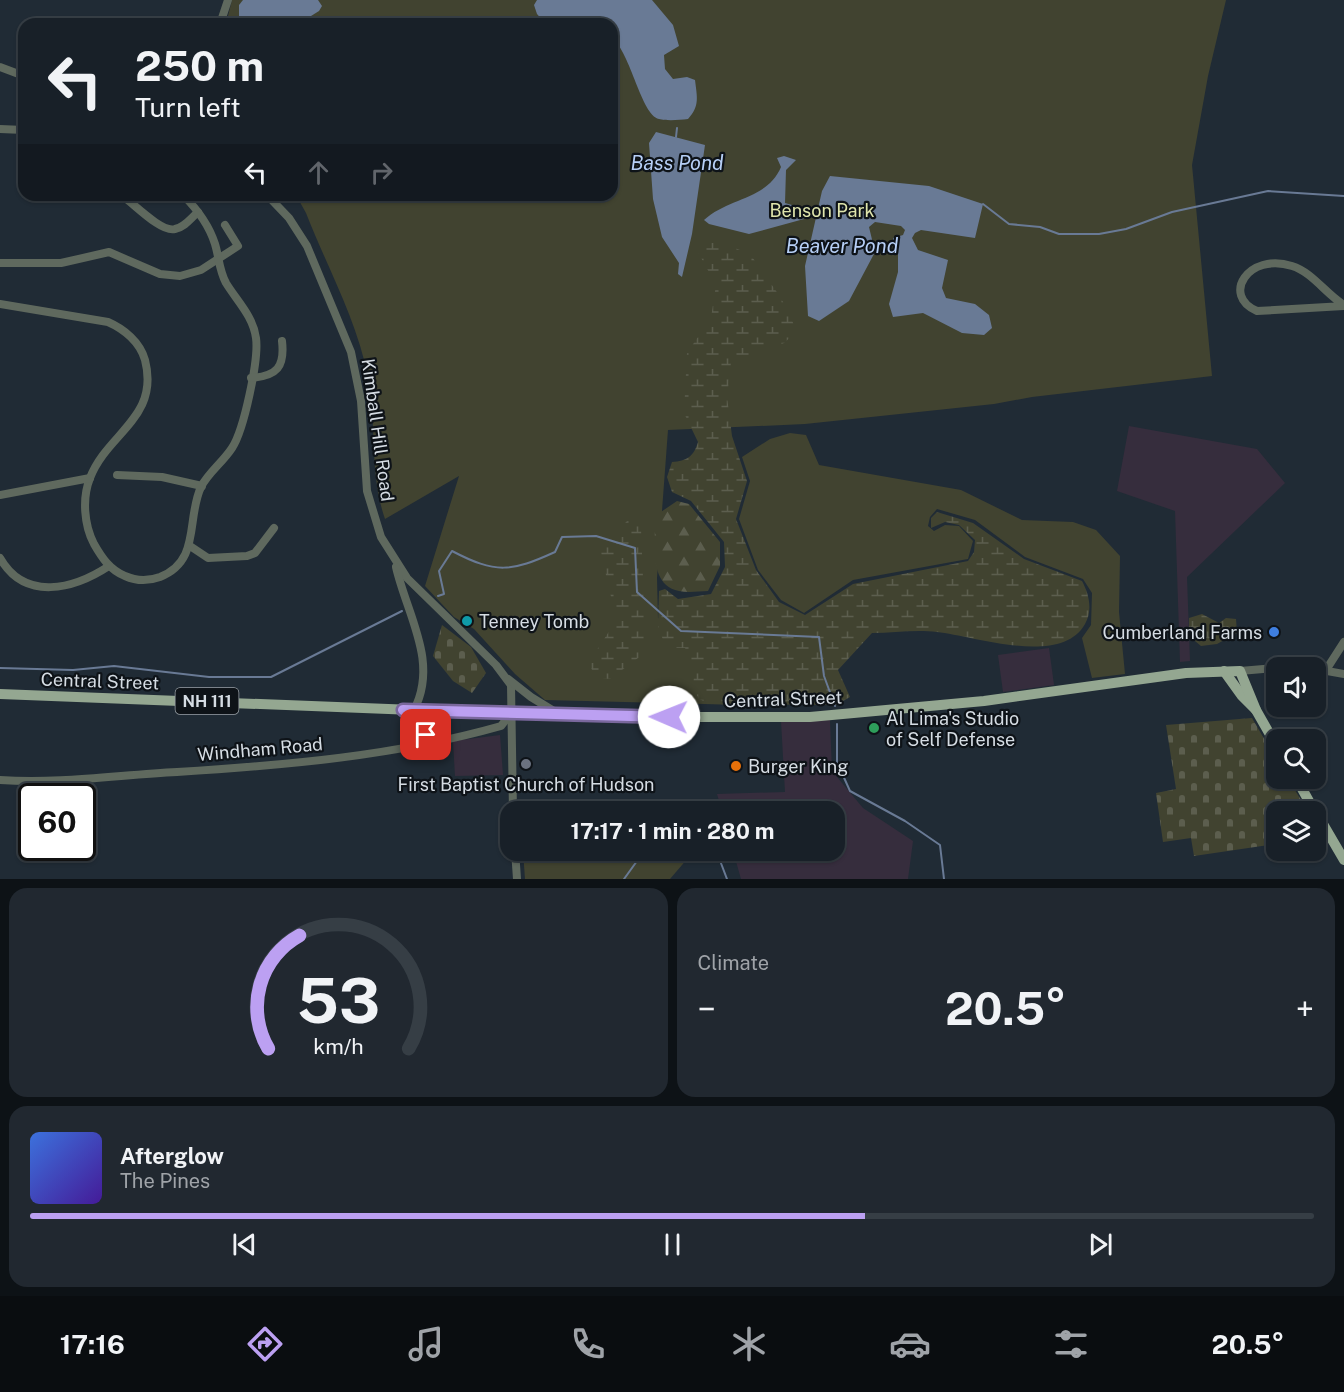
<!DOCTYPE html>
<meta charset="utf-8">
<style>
body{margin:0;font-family:"Public Sans",sans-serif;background:#212830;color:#f1f3f6;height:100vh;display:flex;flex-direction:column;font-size:22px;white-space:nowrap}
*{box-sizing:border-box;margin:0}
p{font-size:20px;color:#9fa3a8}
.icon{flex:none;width:33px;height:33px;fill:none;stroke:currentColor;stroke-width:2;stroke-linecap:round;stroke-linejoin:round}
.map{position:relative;height:879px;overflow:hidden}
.drawer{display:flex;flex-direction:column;gap:9px;padding:9px;background:#0d1216;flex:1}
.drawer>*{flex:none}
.hud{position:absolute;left:18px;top:18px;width:600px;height:183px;border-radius:18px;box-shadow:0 2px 4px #0004,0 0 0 2px #363e45;background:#182028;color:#f1f3f6;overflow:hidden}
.controls{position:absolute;left:1266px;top:657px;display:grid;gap:12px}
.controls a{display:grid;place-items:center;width:60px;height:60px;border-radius:12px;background:#182028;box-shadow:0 2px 4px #0004,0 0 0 2px #363e45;font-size:30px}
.speed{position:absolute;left:18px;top:783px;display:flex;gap:12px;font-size:30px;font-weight:700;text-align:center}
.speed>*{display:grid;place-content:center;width:78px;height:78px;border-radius:50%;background:#182028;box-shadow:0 2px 4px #0004,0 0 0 2px #363e45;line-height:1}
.speed .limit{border:3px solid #111;border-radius:9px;background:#fff;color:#111}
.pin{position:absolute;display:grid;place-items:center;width:51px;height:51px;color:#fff;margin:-26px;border-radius:12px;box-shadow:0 3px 9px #0006}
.me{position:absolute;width:66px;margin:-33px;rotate:271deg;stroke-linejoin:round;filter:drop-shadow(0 0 4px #0008)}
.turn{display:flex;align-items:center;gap:21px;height:126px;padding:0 18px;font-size:27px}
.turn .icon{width:78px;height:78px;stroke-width:2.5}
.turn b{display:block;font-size:42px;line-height:51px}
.lanes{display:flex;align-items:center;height:57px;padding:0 18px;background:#0003;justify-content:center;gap:30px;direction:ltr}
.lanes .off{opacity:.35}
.big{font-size:45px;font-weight:700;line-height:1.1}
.drawer .card{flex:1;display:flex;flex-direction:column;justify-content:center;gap:9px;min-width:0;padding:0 21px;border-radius:18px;background:#212830}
.drawer .dial{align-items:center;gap:0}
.dial svg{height:156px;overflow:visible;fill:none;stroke:#363e45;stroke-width:7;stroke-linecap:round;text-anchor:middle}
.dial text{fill:#f1f3f6;stroke:none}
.song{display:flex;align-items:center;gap:18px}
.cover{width:72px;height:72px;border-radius:9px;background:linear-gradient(135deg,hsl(220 70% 55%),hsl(260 70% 35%))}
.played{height:6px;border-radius:3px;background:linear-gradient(90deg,#bca0f2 65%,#363e45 65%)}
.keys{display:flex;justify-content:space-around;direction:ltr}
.heat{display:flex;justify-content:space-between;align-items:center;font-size:33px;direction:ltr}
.drawer .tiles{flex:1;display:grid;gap:9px;grid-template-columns:1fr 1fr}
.card:last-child{grid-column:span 2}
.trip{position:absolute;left:500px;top:801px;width:345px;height:60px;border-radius:18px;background:#182028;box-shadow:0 2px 4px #0004,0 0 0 2px #363e45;font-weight:700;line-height:60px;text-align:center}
.menu{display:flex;height:96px;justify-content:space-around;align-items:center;background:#0a0d10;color:#9fa3a8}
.menu .icon{width:42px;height:42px}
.menu .active{color:#bca0f2}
.menu b{font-size:27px;color:#f1f3f6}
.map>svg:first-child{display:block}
</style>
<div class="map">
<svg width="1344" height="879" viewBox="0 0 1344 879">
<defs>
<pattern id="forest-firs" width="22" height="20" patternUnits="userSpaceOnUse" patternTransform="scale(1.5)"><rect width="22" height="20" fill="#414330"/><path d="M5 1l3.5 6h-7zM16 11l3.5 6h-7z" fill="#5c5e4e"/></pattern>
<pattern id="wetland-marsh" width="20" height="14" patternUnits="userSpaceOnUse" patternTransform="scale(1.5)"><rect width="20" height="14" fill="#414330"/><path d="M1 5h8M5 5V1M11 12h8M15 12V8" fill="none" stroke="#5c5e4e"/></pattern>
<pattern id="cemetery-stones" width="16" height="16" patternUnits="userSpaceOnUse" patternTransform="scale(1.5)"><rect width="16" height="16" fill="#414330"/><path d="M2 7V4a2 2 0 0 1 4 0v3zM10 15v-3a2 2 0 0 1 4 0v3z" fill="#5c5e4e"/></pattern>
</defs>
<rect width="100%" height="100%" fill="#202b35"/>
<g fill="#362d3d">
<polygon points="1129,426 1257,449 1285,483 1187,577 1190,661 1180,662 1175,511 1117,491"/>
<polygon points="1049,648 1054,685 1003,692 998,655"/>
<polygon points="830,720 832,771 863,808 913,841 908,879 741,879 733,851 834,850 834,812 722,811 717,794 785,792 781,721"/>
<polygon points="500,735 503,775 455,776 453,741"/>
</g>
<g fill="#414330">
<path d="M232 0H1226L1208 76 1192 165 1212 376 1032 397 994 404 805 424 668 430 657 578 658 618 830 703 743 705 545 700 515 674 474 629 454 617 425 586 459 476 385 519C369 473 377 425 368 377 357 320 327 267 306 213L296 195H612V24H226Z"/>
<polygon points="790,433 806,435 819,465 961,490 1022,520 1073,522 1096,530 1120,556 1119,612 1125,674 1092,678 1082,638 1091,625 1092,593 1083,579 1025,557 975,520 937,509 930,517 928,526 934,531 945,525 959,526 973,541 968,559 853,580 804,613 781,600 758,570 739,519 750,481 742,457 770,439"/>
<polygon points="523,851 523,850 694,851 670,879 525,879"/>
</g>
<path fill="url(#forest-firs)" d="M677 501 689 504 720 542V566L708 591C699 591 688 593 679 591 647 585 656 540 655 516Z"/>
<g fill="url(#wetland-marsh)">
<path d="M707 237 750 254 781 298 797 331 784 343 731 362 727 397 732 436 747 481 736 519 756 570 779 602 805 615 853 584 968 561 974 552 975 540 959 525 945 522 931 528V518L937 512 973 523 1024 559 1082 581C1089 594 1093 610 1085 624 1061 667 975 636 937 632 916 629 893 633 872 633L838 670 850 697 836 705 711 704 699 699 693 687 695 667 685 648H666L658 626 659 591 665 589 678 599 711 594 725 567 724 542 691 501 672 492 667 477 672 462C687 461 694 456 698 442L684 413 687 353 711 318 716 285 698 252Z"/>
<path d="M628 520 638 523 641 529 646 652 610 679C597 678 593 675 589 662L610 630 615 614 600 549Z"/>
<polygon points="1202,614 1219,623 1226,618 1236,619 1237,633 1217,644 1201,646 1189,636 1189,618"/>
</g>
<g fill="url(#cemetery-stones)">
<polygon points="442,625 471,647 486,673 472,693 453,681 433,656"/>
<polygon points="1252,718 1276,759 1276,778 1288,779 1308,811 1276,812 1276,844 1194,856 1191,838 1163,842 1156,793 1176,789 1166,725"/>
</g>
<g fill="#697a95">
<polygon points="243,0 318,0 322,6 319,11 311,16 243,23 239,20 239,5"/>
<path d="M537 0H652L673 25 679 46 664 55 665 69 673 79 687 77 695 80C697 97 700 106 688 119 679 120 667 121 659 119 641 115 631 53 612 38V24H546L537 14 534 5Z"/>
<polygon points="55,17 100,24 46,24"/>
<polygon points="656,132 705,145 692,234 682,277 678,274 679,263 662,237 653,199 649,143"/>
<path d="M784 156 796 160 786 170 785 203 806 209 807 215 804 219 749 234 709 224 704 220C729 197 767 200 781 167L777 158Z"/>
<polygon points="830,176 929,186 983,204 975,238 921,230 915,233 912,238 918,250 948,260 942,288 946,298 975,304 989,315 992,328 984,335 962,333 923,313 893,317 889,304 898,272 898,252 893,246 893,238 903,235 905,230 901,226 875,222 869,227 875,252 849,301 819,321 808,316 805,266 822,191"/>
</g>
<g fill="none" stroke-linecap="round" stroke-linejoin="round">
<g stroke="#697a95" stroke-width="2">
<polyline points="676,137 677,128"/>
<polyline points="983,204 1009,224 1040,227 1059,234 1099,234 1126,229 1172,212 1268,191 1344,196"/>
<path d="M438 596 444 594 439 571 452 551C496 574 511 572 555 552L562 537 596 536 635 548 637 592 681 631 819 637 824 676 835 706"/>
<polyline points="0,668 73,670 114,666 209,677 271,677 402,611"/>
<polyline points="837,724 837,762 850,791 905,821 940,845 944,879"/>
<polyline points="711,805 711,812"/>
<polyline points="716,850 727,879"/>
<polyline points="624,879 637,861 659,850"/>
</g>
<g stroke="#5f695e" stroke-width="8">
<polyline points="220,24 228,0"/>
<polyline points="0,67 24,76"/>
<polyline points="0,129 24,130"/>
<polyline points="267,195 289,218 307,246 351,352 361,401 367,491 381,537 407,578 496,665 511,685 513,812"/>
<path d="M124 197C135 205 162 233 175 229 185 227 191 218 198 212"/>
<polyline points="0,263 61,263 109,252 160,274 180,276 201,270 238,246 225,225"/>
<path d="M0 304 108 322C124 329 140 342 145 360 160 418 107 433 90 478 82 498 84 525 94 544 102 558 110 570 125 576 136 581 149 581 160 577 201 561 186 519 201 487 208 473 223 462 232 448 244 430 259 359 256 338 253 316 237 301 226 283 219 270 219 257 215 244 209 225 197 209 183 195"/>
<path d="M1344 305C1326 294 1312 272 1292 266 1248 252 1221 296 1257 311L1344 306"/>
<path d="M251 378C277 376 285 367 282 341"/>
<polyline points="117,475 162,477 202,486"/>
<polyline points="0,495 90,478"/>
<polyline points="190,546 208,558 247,556 255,553 274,528"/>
<path d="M0 558C25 602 74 589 109 566"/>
<path d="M396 567C407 615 439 662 414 710"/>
<polyline points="1316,669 1344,674"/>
<polyline points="1326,670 1344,642"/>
<polyline points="1240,671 1276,668"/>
<polyline points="508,679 531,697 557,713"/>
<path d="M0 780C59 784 118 775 177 772 287 765 395 756 501 726L512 712"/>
<polyline points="515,850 517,879"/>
</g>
<g stroke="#94a791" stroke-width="10">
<polyline points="1224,671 1242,696 1256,710"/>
<polyline points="0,694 414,710 659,717 810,717 984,701 1186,673 1240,671 1256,710 1276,745"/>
<polyline points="403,710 424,728 425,744"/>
<polyline points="1296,778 1315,812"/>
<polyline points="1316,812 1344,860"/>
</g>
</g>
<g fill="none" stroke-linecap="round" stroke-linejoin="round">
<g stroke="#7a689d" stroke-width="15">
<polyline id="route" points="426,735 421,723 403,710 669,717"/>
</g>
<use href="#route" stroke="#bca0f2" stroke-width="10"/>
</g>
<circle fill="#0f9aa8" stroke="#0e1318" stroke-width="2" cx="467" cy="621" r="6"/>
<circle fill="#3f7fe0" stroke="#0e1318" stroke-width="2" cx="1274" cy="632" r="6"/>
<circle fill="#2e9e5b" stroke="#0e1318" stroke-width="2" cx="874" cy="728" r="6"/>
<circle fill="#6b7280" stroke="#0e1318" stroke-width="2" cx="526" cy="764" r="6"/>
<circle fill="#e8710a" stroke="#0e1318" stroke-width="2" cx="736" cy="766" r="6"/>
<g text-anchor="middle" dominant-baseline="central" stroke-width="4.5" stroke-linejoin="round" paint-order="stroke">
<rect fill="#0e1318" stroke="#99a0a6" stroke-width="1.5" x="175.5" y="688" width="63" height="26" rx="4.5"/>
<g font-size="16" font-weight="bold" fill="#d5dce3">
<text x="207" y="701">NH 111</text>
</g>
<g font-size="18" fill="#dfe5ac" stroke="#0e1318">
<text x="822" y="210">Benson Park</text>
</g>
<g font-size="18" fill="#d5dce3" stroke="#0e1318">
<text transform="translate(378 430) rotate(82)">Kimball Hill Road</text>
<text transform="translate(100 681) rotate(2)">Central Street</text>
<text transform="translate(783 699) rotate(-2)">Central Street</text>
<text transform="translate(260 749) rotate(-5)">Windham Road</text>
</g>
<g font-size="18" fill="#d5dce3" stroke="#0e1318" text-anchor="start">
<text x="479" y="621">Tenney Tomb</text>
<text x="1262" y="632" text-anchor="end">Cumberland Farms</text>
<text x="886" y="718">Al Lima's Studio<tspan x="886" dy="21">of Self Defense</tspan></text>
<text x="748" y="766">Burger King</text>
<text x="526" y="784" text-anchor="middle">First Baptist Church of Hudson</text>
</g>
<g font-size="20" font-style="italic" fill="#b6cff6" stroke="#0e1318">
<text x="677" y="163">Bass Pond</text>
<text x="842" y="246">Beaver Pond</text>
</g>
</g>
</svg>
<div class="controls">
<a><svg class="icon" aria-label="sound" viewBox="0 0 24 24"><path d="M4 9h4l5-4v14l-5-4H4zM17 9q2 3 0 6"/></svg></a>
<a><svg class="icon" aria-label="search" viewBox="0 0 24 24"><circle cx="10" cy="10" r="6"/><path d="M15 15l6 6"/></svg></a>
<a><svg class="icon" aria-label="layers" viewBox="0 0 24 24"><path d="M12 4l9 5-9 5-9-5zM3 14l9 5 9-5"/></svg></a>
</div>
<div class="speed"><div class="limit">60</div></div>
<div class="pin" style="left:426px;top:735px;background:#d93025"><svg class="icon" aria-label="arrive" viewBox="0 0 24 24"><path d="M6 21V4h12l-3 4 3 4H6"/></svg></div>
<svg class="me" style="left:669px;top:717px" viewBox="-20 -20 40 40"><circle r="19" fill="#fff"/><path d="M0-13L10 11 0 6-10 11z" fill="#bca0f2"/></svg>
<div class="trip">17:17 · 1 min · 280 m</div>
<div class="hud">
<div class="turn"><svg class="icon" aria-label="left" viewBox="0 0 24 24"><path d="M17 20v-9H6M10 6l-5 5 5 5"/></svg><div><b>250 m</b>Turn left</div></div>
<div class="lanes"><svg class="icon" aria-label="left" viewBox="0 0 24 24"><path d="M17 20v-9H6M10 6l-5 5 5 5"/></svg><svg class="icon off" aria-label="ahead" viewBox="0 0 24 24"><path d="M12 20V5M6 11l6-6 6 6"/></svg><svg class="icon off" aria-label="right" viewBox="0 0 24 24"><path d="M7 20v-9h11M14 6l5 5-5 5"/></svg></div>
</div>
</div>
<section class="drawer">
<div class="tiles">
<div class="card dial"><svg viewBox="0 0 100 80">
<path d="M14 69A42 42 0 1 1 86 69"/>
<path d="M14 69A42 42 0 0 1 30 11" stroke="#bca0f2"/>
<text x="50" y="56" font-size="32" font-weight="700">53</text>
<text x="50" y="72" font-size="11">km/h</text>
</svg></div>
<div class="card"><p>Climate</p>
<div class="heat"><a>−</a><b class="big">20.5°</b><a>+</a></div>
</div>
<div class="card">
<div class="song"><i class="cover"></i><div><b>Afterglow</b><p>The Pines</p></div></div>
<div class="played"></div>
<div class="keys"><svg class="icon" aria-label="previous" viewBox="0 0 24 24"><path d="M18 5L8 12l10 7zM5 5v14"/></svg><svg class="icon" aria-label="pause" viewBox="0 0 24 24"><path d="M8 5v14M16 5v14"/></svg><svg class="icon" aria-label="next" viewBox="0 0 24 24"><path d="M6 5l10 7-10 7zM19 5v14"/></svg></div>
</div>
</div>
</section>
<nav class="menu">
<b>17:16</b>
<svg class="icon active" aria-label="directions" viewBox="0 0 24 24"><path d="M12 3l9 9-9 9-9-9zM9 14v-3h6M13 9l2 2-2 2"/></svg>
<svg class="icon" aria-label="music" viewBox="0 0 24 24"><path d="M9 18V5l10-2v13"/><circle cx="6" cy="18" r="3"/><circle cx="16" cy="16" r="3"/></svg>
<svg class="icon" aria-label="phone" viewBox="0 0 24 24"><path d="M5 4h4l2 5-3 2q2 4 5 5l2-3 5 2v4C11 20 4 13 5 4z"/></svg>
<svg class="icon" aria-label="climate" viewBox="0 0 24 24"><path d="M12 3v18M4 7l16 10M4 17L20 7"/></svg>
<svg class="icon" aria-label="car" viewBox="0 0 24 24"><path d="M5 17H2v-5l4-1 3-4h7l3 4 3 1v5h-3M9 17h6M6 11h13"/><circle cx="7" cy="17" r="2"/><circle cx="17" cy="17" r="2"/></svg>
<svg class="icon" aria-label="filters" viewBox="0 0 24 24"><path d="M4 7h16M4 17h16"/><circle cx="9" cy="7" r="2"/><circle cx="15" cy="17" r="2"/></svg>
<b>20.5°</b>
</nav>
